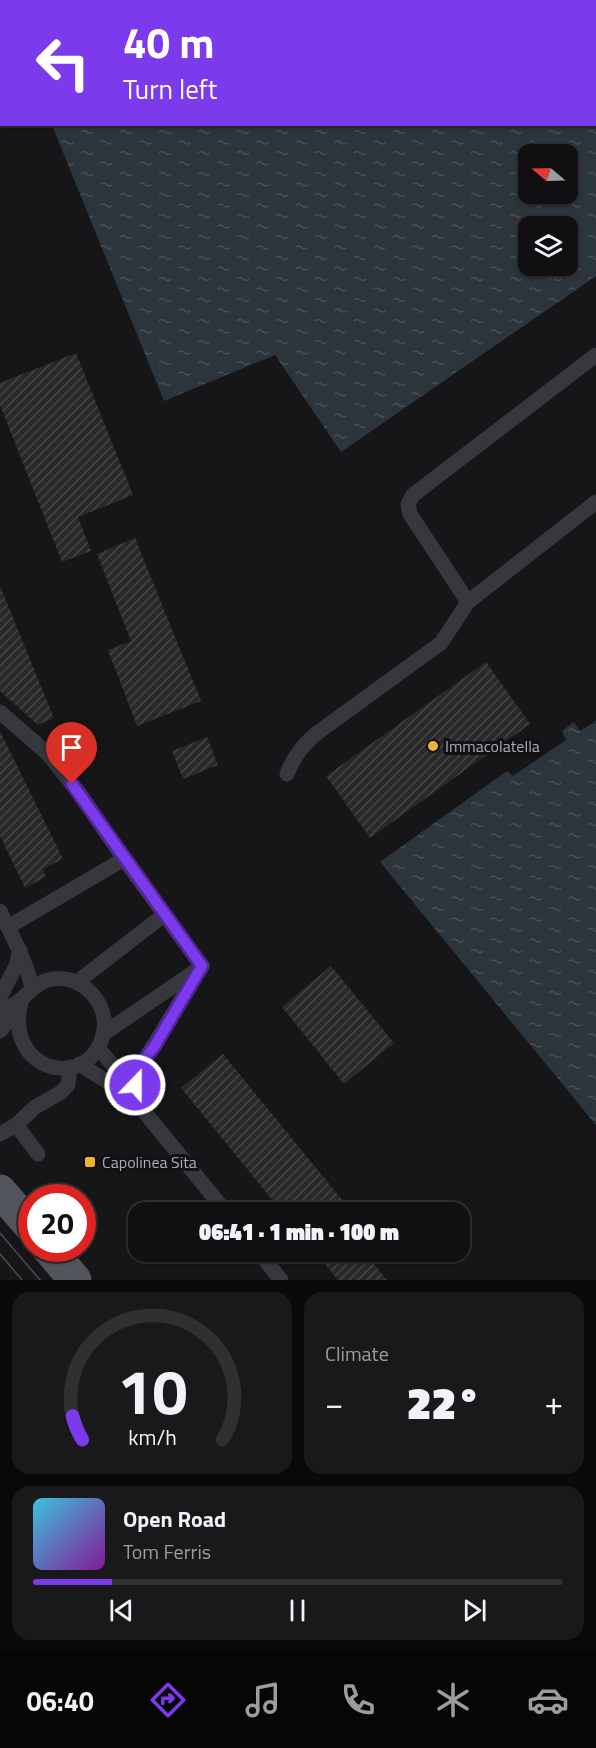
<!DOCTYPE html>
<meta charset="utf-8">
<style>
body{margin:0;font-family:"Titillium Web",sans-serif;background:#19191b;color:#f1f3f6;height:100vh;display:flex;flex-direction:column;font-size:22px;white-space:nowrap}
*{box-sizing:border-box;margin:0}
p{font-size:20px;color:#9c9d9f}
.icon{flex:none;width:33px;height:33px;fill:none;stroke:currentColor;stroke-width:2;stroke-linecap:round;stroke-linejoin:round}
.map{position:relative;height:1280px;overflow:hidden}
.panel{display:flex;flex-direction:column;gap:12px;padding:12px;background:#09090a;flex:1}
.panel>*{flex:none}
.guide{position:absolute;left:0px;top:0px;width:597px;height:126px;box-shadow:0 2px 4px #0004,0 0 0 2px #303032;background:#7c3aed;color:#fff;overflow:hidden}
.needle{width:39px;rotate:289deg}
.buttons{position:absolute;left:518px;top:144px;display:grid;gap:12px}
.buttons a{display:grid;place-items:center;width:60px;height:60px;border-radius:12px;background:#101012;box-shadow:0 2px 4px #0004,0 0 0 2px #303032;font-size:30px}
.speed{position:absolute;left:18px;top:1184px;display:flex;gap:12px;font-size:30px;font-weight:700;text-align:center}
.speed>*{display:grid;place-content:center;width:78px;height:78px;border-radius:50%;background:#101012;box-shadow:0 2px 4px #0004,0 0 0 2px #303032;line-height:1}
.speed .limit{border:9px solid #d22;background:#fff;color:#111}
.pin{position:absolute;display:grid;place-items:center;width:51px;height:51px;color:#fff;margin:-62px -26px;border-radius:50% 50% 50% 0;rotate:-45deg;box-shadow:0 0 6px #0007}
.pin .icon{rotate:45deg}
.me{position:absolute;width:66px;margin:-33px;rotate:22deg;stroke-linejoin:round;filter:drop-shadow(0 0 4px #0008)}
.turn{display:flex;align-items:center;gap:21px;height:126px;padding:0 24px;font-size:27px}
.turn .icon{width:78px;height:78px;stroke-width:2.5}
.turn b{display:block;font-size:42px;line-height:51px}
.big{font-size:45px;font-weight:800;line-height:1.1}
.panel .card{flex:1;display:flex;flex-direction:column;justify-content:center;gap:9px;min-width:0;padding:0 21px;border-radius:18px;background:#19191b}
.panel .dial{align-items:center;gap:0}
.dial svg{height:156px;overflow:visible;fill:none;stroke:#303032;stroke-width:7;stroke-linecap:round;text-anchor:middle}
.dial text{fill:#f1f3f6;stroke:none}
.song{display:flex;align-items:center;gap:18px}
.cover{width:72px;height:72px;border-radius:9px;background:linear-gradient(135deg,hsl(190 70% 55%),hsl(290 70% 35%))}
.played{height:6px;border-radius:3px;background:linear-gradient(90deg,#7c3aed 15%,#303032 15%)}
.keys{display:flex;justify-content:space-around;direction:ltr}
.heat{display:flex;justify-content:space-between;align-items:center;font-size:33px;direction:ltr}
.panel .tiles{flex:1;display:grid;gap:12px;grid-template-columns:1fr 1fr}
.card:last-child{grid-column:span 2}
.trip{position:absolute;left:128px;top:1202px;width:342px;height:60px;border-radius:18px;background:#101012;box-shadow:0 2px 4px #0004,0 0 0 2px #303032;font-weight:800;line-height:60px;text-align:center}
.tab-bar{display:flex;height:96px;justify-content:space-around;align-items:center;background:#060607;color:#9c9d9f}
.tab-bar .icon{width:42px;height:42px}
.tab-bar .active{color:#7c3aed}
.tab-bar b{font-size:27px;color:#f1f3f6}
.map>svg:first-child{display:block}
</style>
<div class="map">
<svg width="596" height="1280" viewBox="0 0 596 1280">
<defs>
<pattern id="water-ripples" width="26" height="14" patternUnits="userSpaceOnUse" patternTransform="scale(1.5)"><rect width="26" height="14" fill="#2c353c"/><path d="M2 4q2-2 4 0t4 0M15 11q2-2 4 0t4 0" fill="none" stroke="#485056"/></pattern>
<pattern id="building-hatch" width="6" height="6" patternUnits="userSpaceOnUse" patternTransform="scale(1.5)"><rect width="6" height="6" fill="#29292c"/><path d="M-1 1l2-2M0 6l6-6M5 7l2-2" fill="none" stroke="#454548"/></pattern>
</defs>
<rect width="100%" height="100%" fill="#161618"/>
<g fill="url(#water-ripples)" fill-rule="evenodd">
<path d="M2 0H596V276L341 452 275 355 164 401 52 125 596 124V2ZM528 154H567V194H528ZM528 226H567V266H528Z"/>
<polygon points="596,721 596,1125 380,862 507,771 513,776 566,740 562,731 574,722 580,731"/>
</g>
<g fill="url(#building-hatch)">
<polygon points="76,353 133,495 78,517 91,551 62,562 0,405 0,383"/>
<polygon points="135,538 201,701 137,726 108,650 131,641 97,554"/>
<polygon points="0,586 54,718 38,725 0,691"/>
<polygon points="486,662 530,724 370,838 326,776"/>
<polygon points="0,731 63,859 43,869 46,877 25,888 0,836"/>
<polygon points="207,737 218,765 183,779 172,751"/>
<polygon points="331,966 394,1043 344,1084 282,1007"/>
<polygon points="223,1054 352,1212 282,1212 181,1088"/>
<polygon points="314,1251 363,1251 387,1280 338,1280"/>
</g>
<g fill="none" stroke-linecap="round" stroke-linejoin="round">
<g stroke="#37383d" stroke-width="15">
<polyline points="468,602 410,514 408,504 413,495 596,355"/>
<polyline points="0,712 47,753 80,794 124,859 202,966"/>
<path d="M287 774C294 756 303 745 317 733L441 643 468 602 596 502"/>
<path d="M0 911C12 936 26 960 32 988"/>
<polyline points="8,927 124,859"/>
<polyline points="77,982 164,915"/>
<polyline points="0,997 16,966 20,950"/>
<path d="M0 1013C8 1008 16 1004 23 998 30 991 35 985 45 981 77 969 112 1002 103 1035 87 1095 0 1069 22 999"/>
<polyline points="0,1031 16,1012"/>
<polyline points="103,1034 197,970"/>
<path d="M98 1048C112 1063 124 1079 133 1098L226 1212"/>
<polyline points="79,1064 133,1098"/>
<polyline points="133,1098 138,1071 202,966"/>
<polyline points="16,1125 38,1154"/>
<polyline points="0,1134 16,1125 35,1107 60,1093 68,1085 70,1067"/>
<polyline points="258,1251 281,1280"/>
</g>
<g stroke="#53555c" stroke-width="33">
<polyline points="0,1191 32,1228"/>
<polyline points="48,1248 75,1280"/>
</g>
<g stroke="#4a4c52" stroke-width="1.5">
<polyline points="0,1233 40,1280"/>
<polyline points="0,1254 22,1280"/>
</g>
</g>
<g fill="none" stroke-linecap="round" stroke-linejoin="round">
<g stroke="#51269a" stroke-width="15">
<path id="route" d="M72 784 202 966 154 1047C144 1058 138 1070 135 1085"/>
</g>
<use href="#route" stroke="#7c3aed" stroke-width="10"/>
</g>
<g fill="#f2b134" stroke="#111113" stroke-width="2">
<circle cx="433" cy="746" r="6"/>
<rect x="84" y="1156" width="12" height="12" rx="3"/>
</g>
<g text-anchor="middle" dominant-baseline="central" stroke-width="6" stroke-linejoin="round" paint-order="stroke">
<g font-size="16" fill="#a8adb8" stroke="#111113" text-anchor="start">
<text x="445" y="746">Immacolatella</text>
<text x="102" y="1162">Capolinea Sita</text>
</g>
</g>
</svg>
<div class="buttons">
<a><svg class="needle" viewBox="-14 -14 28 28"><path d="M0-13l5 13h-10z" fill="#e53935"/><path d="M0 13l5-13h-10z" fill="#9c9d9f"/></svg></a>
<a><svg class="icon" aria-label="layers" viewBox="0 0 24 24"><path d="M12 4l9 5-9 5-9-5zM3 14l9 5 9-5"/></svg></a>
</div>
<div class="speed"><div class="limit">20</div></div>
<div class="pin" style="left:72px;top:784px;background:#d93025"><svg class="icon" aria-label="arrive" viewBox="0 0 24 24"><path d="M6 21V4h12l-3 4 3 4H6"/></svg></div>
<svg class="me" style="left:135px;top:1085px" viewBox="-20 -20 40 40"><circle r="17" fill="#7c3aed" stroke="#fff" stroke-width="3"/><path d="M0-11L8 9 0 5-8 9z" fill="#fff"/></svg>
<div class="trip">06:41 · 1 min · 100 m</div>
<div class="guide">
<div class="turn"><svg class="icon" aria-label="left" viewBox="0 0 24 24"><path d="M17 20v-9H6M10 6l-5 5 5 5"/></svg><div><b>40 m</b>Turn left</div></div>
</div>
</div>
<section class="panel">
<div class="tiles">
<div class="card dial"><svg viewBox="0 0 100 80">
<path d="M14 69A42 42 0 1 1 86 69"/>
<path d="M14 69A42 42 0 0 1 9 57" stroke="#7c3aed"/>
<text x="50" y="56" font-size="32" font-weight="700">10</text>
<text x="50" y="72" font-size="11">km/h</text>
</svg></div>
<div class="card"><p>Climate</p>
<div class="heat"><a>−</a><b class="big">22°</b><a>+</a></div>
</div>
<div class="card">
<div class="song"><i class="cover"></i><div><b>Open Road</b><p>Tom Ferris</p></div></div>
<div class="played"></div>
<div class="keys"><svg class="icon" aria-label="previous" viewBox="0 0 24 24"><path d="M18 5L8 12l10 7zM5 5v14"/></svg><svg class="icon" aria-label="pause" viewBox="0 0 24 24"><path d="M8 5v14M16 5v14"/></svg><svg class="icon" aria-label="next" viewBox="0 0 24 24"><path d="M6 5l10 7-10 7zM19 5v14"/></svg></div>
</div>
</div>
</section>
<nav class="tab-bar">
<b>06:40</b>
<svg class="icon active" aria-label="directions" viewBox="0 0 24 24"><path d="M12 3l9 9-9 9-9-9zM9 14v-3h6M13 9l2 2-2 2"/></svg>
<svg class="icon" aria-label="music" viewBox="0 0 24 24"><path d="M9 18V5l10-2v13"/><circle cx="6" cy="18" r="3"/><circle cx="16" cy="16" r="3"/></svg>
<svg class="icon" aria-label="phone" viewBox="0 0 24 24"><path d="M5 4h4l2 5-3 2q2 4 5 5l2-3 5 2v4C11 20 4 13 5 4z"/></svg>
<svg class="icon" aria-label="climate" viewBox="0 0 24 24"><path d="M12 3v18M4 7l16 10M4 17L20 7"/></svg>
<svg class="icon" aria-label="car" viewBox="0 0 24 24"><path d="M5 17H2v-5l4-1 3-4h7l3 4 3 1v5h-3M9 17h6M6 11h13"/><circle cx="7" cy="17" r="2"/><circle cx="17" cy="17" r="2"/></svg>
</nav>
